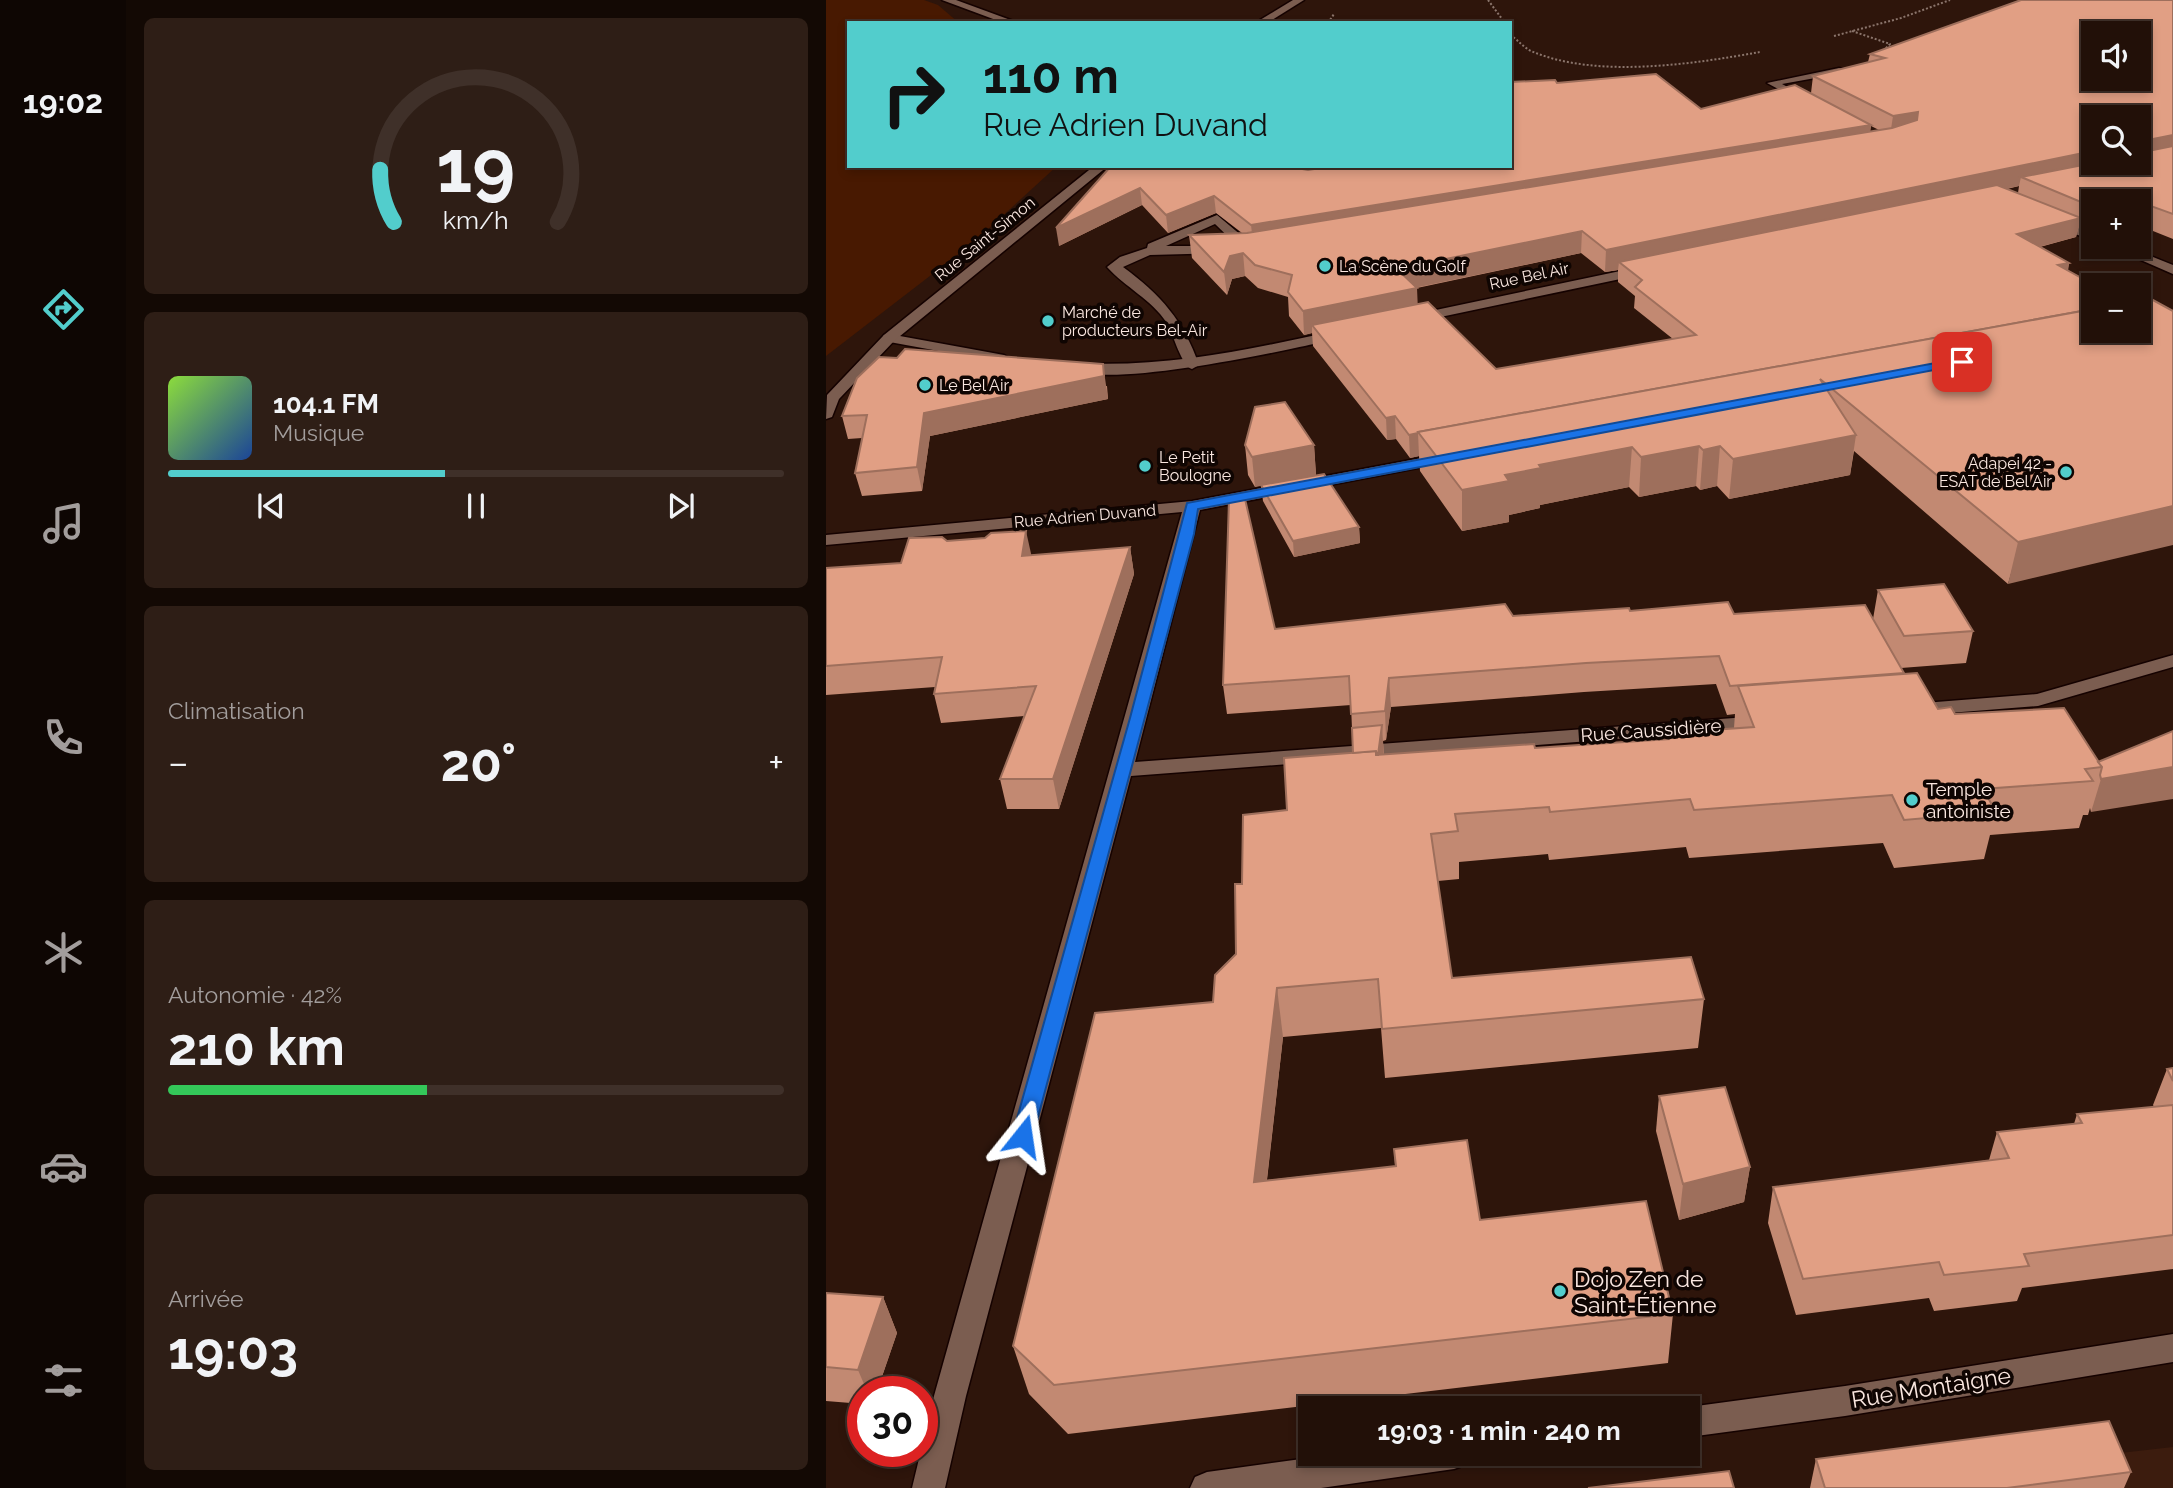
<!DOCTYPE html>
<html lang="fr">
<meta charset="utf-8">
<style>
body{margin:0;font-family:Raleway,sans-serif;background:#2e1e16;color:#f1f3f6;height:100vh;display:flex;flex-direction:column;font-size:26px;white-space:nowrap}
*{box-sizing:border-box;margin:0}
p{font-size:23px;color:#a29d9c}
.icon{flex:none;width:38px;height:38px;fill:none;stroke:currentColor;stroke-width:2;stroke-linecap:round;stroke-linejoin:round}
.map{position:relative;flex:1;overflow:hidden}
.drawer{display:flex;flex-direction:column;gap:18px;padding:18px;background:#130904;width:700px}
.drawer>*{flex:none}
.banner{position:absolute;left:21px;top:21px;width:665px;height:147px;border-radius:0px;box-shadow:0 4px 10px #0003,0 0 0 2px #3f3029;background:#52cdcc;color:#111;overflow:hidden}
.controls{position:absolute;left:1255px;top:21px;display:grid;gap:14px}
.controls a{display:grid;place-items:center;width:70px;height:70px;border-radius:0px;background:#221008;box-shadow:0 4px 10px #0003,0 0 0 2px #3f3029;font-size:35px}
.speed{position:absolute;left:21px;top:1376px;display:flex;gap:14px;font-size:35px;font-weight:700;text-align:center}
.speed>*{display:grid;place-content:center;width:91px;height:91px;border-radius:50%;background:#221008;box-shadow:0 4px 10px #0003,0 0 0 2px #3f3029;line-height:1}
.speed .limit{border:10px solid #d22;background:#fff;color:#111}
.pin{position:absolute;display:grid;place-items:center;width:60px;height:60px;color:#fff;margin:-30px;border-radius:14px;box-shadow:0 4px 10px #0006}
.me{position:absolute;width:77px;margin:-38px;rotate:15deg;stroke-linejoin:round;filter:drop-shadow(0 0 5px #0008)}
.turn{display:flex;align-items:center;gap:24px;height:147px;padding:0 21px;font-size:32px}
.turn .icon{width:91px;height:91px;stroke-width:2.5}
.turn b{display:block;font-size:49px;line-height:60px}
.big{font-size:52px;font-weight:700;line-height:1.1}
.drawer .card{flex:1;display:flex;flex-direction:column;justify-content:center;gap:10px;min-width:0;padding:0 24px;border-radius:10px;background:#2e1e16}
.drawer .dial{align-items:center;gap:0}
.dial svg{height:182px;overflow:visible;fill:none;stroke:#3f3029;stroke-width:7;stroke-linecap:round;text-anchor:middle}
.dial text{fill:#f1f3f6;stroke:none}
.song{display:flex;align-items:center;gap:21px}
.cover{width:84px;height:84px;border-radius:10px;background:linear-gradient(135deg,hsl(90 70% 55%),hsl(220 70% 35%))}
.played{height:7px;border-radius:4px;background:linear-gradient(90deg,#52cdcc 45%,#3f3029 45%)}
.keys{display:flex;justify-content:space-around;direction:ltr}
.heat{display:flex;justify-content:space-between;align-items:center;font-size:38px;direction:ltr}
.charge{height:10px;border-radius:5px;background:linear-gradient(90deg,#34c759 42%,#3f3029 0)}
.trip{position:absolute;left:472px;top:1396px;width:402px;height:70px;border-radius:0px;background:#221008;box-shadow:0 4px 10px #0003,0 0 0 2px #3f3029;font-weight:700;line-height:70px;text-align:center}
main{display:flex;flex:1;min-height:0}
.tab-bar{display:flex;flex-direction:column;width:126px;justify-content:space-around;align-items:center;background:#0e0603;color:#a29d9c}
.tab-bar .icon{width:49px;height:49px}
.tab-bar .current{color:#52cdcc}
.tab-bar b{font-size:32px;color:#f1f3f6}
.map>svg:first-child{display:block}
</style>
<main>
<nav class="tab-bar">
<b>19:02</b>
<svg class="icon current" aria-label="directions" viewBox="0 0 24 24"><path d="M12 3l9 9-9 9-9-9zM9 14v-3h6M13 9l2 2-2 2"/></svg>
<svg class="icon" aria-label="music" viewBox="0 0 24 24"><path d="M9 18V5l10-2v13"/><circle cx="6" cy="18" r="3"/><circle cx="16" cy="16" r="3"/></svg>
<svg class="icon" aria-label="phone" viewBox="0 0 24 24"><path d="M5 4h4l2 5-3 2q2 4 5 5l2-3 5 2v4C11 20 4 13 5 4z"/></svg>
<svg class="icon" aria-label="climate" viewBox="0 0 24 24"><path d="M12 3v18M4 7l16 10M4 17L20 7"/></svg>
<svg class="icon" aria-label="car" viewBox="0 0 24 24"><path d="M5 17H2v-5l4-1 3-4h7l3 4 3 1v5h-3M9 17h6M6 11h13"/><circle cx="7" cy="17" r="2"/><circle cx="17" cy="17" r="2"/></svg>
<svg class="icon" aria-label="filters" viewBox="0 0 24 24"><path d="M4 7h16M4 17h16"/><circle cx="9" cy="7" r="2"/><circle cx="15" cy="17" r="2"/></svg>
</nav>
<section class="drawer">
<div class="card dial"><svg viewBox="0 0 100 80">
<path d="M14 69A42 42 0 1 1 86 69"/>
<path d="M14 69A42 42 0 0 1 8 46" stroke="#52cdcc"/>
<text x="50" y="56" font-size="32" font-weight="700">19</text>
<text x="50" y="72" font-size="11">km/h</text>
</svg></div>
<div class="card">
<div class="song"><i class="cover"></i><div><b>104.1 FM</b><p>Musique</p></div></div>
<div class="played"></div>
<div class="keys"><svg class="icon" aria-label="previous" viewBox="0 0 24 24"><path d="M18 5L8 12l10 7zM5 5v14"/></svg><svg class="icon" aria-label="pause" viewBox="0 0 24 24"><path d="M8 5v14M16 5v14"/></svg><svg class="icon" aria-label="next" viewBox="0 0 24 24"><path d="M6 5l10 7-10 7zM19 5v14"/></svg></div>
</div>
<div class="card"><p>Climatisation</p>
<div class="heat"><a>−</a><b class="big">20°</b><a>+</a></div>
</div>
<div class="card"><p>Autonomie · 42%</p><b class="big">210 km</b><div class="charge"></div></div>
<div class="card"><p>Arrivée</p><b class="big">19:03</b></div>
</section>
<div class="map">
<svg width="1347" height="1488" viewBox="0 0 1347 1488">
<rect width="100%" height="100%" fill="#2e150b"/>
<polygon fill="#3c1c0e" points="1347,1447 1347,1488 1025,1488 1268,1456"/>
<polygon fill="#481901" points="0,0 98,0 112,5 133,23 23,23 23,166 231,166 148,242 0,356"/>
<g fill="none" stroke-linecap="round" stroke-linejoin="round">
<g stroke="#150200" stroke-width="3">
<g id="lane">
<polygon points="1013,68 1017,69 1017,73 956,84 984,99 985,101 980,104 941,83"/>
<path d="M391 215 428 246V252H418L389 224 340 246H394L401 250 399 253 324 255 297 267C334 294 358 321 373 365L366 369C356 367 347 334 341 323 325 299 300 288 281 267L294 257 321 248 322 244Z"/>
</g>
</g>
<g stroke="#150200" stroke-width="3">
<g id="street">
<polygon points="467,0 478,0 441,23 429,23"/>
<polygon points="1226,216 1267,232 1267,241 1222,223 1220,220"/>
<polygon points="1285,247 1302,247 1347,265 1347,274"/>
<polygon points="818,266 823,267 823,273 586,323 579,319 586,315"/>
<path d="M513 330 518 331 520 334 518 337C477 347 271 393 244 367L251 363C341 368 426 349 513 330Z"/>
<polygon points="63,334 178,355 185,359 178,363 58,341 56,338 58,335"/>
<polygon points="622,453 628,455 630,458 628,461 374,510 309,762 935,716 942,718 945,722 942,726 935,728 305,776 140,1396 119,1488 86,1488 108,1396 356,512 0,545 0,535 366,501"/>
<polygon points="1347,655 1347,667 1212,706 1085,716 1078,714 1075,710 1078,706 1085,704 1211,694"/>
<polygon points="1347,1334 1347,1362 1019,1416 863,1437 863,1409 859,1409 863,1407 1019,1386"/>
<polygon points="512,1454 644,1454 639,1465 628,1469 495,1488 364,1488 369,1477 381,1472"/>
</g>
</g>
<g stroke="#150200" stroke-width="3">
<g id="secondary">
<polygon points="116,0 130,0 193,23 178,23"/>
<polygon points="268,166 282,166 68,341 13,399 6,417 0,419 1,395 58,335"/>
</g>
</g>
<g stroke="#8b756c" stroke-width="2" stroke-dasharray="2 2" stroke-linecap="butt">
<polyline points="662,0 679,23"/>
<polyline points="502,23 508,14"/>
<polyline points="1026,31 1064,44 1057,51"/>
<path d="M684 35C692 40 697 47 705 51 770 79 867 64 934 52"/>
<polyline points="1008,36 1075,18 1124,0"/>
</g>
<use href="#lane" fill="#7b5d50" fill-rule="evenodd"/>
<use href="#street" fill="#7b5d50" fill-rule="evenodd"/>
<use href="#secondary" fill="#7b5d50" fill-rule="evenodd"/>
</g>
<g fill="#c28972" fill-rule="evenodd">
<path d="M1347 0V239L1312 225V201H1267V231L1253 225 1250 237 1214 247 1243 263 1242 271 1268 285 1182 584 1028 451 1024 475 903 499 891 486 874 490 870 486 813 497 803 487 714 505V508L683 515V522L636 531 594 471 593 456 584 458 570 439 561 440 487 346 486 333 478 335 463 316 462 297 432 288 419 276 406 279 401 295 366 258 363 235 416 233 390 213 342 233 316 205 233 246 283 169 282 166H459L482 170 684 166 731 83 875 109 985 93 987 76 1042 62 1044 54ZM1045 126 1053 130 1044 132ZM1193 186 1192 193 1181 189ZM755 253 779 272 792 270V282L809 296 808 308 847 339 670 369 591 304V288Z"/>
<polygon points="281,386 282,399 104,436 96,491 36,496 29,473 36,438 22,439 16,416"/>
<polygon points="419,445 488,445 490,475 533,527 534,543 468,557 437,501 435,485 429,487 422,475"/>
<polygon points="121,541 205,555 304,547 308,574 233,809 181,809 174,779 198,716 115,723 108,694 109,687 0,695 0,568 75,563"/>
<path d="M1052 590 1147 631 1140 663 1075 668 1078 673 1112 709 1272 762 1347 731 1265 812 1264 808 1262 815H1257L1253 828 1164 835 1158 859 1068 868 1057 843 863 858 860 847 723 860 722 854 633 862V879L612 881 626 978 878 999 872 1048 559 1078 555 1028 457 1037 441 1180 569 1166 568 1149 654 1220 847 1314 842 1363 242 1434 203 1394 187 1346 387 1002 410 954 416 884 461 810 527 753 525 705 401 714 397 685 449 629 687 616 804 611 1047 619ZM890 684 901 715 909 714 908 728 841 733 840 739 709 748 558 755 557 741 560 740 565 707 758 692Z"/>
<polygon points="1347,1068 1347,1269 1196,1288 1191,1301 1108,1311 1103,1298 970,1315 942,1223 947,1187 1163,1160 1171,1132 1248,1124 1251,1114 1328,1107 1327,1105 1341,1069"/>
<polygon points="833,1096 924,1167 918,1202 853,1220 830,1131"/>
<polygon points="0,1293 57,1297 71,1333 51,1391 37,1391 37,1404 0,1401"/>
<polygon points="990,1459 1305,1472 1298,1488 984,1488"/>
</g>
<g fill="#9e6f5c">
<polygon points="1092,112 1089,132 1064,136 1067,116"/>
<polygon points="1045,125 1043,141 427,242 425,225"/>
<polygon points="1347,135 1347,152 1312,162 1312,142"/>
<polygon points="1267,151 1267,163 1195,177 1193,186 800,268 793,262 792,270 779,272 780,250"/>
<polygon points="314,188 316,205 233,246 230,228"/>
<polygon points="388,196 390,213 342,233 340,215"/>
<polygon points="1255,218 1250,237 1187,254 1191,234"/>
<polygon points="756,231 755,253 588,288 591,288 592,311 486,325 486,333 478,335 477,311 571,269"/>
<polygon points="417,253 419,276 406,279 401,295 398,272 404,256"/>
<polygon points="1243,263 1239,283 1232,265"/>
<polygon points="277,364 282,399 104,436 96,491 91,467 98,413"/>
<polygon points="569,416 570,439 561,440 560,418"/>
<polygon points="592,433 593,456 584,458 583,435"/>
<polygon points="1030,435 1024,475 903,499 907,459"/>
<polygon points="488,445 490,475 429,487 426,457"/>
<polygon points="873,446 870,486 813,497 815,457"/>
<polygon points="894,446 891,486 874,490 877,450"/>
<polygon points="806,447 803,487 714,505 714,508 683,515 683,522 636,531 636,490 679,475 713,465"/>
<polygon points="1347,506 1347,545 1182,584 1192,542"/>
<polygon points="533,527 534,543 468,557 467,541"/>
<polygon points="200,531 206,558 196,556"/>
<polygon points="304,547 308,574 233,809 227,779"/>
<polygon points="563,678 565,707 560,740 559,711"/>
<polygon points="556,725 558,759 552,760"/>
<polygon points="1347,767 1347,799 1265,812 1275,779"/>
<polygon points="451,988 457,1037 435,1231 428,1182"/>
<polygon points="924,1167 918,1202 853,1220 857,1184"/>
<polygon points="57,1297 71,1333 51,1391 41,1391 32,1370"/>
</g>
<g fill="#e19f84" stroke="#9e6f5c" stroke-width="2" fill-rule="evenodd">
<path d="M1195 0H1347V135L1312 142V117H1267V151L780 250 756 231 571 269 591 288 477 311 462 292 466 275 429 265 417 253 404 256 398 272 363 235 421 233 1066 128 1091 120 1092 112 1067 116 987 76 1059 58 1044 54ZM1267 33H1312V79H1267Z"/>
<polygon points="830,74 875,109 969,85 1045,125 425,225 388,196 340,215 314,188 230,228 285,166 459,166 482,170 507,166 684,166 684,82 729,80 731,83"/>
<polygon points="1347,146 1347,214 1311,201 1267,201 1267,207 1195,177 1267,163 1312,163 1312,153"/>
<polygon points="1171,185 1255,218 1191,234 1243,263 1232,265 1268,285 1267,285 1267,309 592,432 592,433 583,435 569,416 560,418 486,325 602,302 670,369 870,335 809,287 816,280 793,262"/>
<polygon points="1325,299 1347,311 1347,506 1192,542 994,379 1030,435 907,459 894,446 877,450 873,446 815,457 806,447 713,465 715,468 679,475 683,481 636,490 592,432 1267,309 1267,331 1312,331 1312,301"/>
<polygon points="79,349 277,364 278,376 98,413 91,467 29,473 41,415 16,416 31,378 53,357 71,358"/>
<polygon points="459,402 488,445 426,457 419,445 429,407"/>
<polygon points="498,474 533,527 467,541 435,485"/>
<polygon points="419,499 449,629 679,604 687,616 803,608 804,611 902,602 908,614 1039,605 1078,673 904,686 893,656 760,663 563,678 559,711 525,714 523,676 397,685 403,500"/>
<polygon points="200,531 196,556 304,547 227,779 174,779 210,686 108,694 116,657 0,666 0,568 75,563 83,538 116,537 121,541 159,538 165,533"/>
<polygon points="1118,584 1147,631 1078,636 1052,590"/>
<polygon points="1091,673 1112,709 1125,707 1129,714 1238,708 1276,767 1259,769 1267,781 1157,789 1170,812 1078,820 1066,795 868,810 864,799 724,812 723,807 629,814 632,831 605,834 626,978 865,957 878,999 556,1029 552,979 451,988 428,1182 570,1166 568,1149 641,1140 654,1220 820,1201 847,1314 228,1385 187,1346 269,1013 387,1002 389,975 410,954 409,884 416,884 417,815 461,810 458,758 550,751 550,755 708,744 709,748 843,739 841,733 928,727 912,686"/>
<polygon points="556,725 552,755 551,755 550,751 527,753 526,728"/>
<polygon points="1347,731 1347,767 1275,779 1274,775 1276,767 1272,762"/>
<polygon points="1347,1068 1347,1081 1341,1069"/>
<polygon points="899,1087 924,1167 857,1184 833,1096"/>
<polygon points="1347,1105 1347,1235 1198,1254 1203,1266 1118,1275 1113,1262 977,1279 947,1187 1183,1158 1171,1132 1256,1123 1251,1114"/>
<polygon points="0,1293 57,1297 32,1370 0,1367"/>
<polygon points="1283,1421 1305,1472 1181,1488 999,1488 990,1459"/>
<polygon points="903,1471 908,1488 762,1488"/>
</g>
<polygon fill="#1a73e8" stroke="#114b97" stroke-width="2" points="1136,358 1140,359 1140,364 372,509 368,534 207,1136 204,1141 197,1144 189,1141 186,1136 304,718 361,503"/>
<g fill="#52cdcc" stroke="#0f0502" stroke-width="2.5">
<circle cx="499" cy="266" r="7"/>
<circle cx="222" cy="321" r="7"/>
<circle cx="99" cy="385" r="7"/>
<circle cx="319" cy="466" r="7"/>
<circle cx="1240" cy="472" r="7"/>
<circle cx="1086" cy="800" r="7"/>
<circle cx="734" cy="1291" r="7"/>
</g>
<g text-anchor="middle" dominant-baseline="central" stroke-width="7" stroke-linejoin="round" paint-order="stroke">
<g font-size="16" fill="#fae7e0" stroke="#0f0502">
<text transform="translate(159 239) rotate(-39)">Rue Saint-Simon</text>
<text transform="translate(703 276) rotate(-12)">Rue Bel Air</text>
<text transform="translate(259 516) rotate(-5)">Rue Adrien Duvand</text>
</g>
<g font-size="16" fill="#fae7e0" stroke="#0f0502" text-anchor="start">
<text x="513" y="266">La Scène du Golf</text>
<text x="236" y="312">Marché de<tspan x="236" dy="18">producteurs Bel-Air</tspan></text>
<text x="113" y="385">Le Bel Air</text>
<text x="333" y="457">Le Petit<tspan x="333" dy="18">Boulogne</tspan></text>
<text x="1226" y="463" text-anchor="end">Adapei 42 -<tspan x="1226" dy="18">ESAT de Bel Air</tspan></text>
</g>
<g font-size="19" fill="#fae7e0" stroke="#0f0502">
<text transform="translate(825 730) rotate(-4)">Rue Caussidière</text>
</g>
<g font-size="19" fill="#fae7e0" stroke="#0f0502" text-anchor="start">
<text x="1100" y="789">Temple<tspan x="1100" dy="22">antoiniste</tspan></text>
</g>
<g font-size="23" fill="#fae7e0" stroke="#0f0502" text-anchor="start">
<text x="748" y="1278">Dojo Zen de<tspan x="748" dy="26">Saint-Étienne</tspan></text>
</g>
<g font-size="23" fill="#fae7e0" stroke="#0f0502">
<text transform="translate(1105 1387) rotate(-9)">Rue Montaigne</text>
</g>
</g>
</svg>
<div class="controls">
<a><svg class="icon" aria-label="sound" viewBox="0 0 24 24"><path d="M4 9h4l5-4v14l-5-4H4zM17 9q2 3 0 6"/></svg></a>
<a><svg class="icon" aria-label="search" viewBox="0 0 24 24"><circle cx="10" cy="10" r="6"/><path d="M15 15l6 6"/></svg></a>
<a>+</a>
<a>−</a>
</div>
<div class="speed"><div class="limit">30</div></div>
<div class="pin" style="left:1136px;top:362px;background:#d93025"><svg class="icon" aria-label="arrive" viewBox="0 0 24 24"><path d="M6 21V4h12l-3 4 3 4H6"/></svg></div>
<svg class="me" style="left:197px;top:1136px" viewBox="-20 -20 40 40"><path d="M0-17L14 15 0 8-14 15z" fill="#1a73e8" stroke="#fff" stroke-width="4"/></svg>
<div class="trip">19:03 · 1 min · 240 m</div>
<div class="banner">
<div class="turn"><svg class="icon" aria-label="right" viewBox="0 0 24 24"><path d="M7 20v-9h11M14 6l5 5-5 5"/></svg><div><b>110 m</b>Rue Adrien Duvand</div></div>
</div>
</div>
</main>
